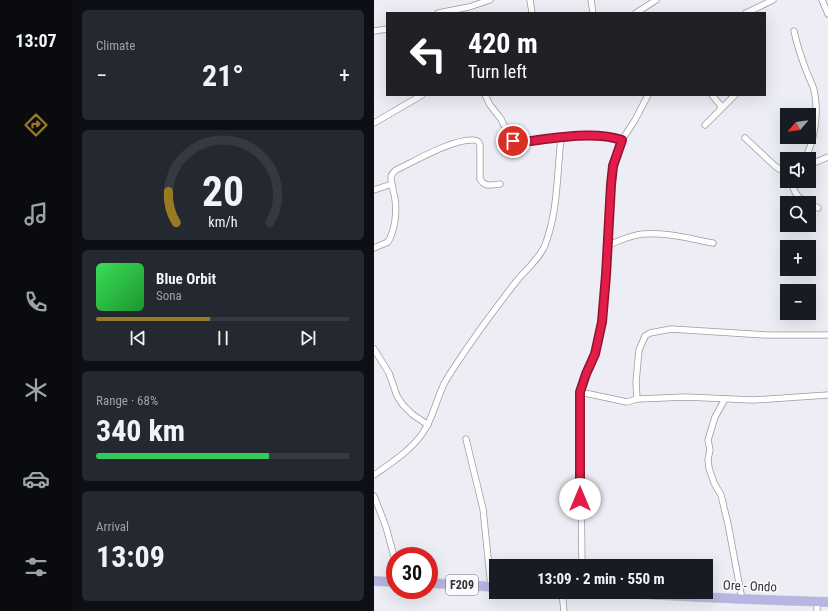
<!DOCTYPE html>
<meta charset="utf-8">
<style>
body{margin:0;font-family:"Roboto Condensed",sans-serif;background:#242831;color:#f1f3f6;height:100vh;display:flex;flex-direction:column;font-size:15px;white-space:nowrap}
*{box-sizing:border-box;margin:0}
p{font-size:13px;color:#9ea1a6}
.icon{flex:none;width:22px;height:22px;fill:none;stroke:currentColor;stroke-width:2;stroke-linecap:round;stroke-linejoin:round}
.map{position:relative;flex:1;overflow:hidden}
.side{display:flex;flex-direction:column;gap:10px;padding:10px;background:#0d0f14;width:302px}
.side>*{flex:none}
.hud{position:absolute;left:12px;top:12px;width:380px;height:84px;border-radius:0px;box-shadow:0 4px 16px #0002;background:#202124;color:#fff;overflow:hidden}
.needle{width:26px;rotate:241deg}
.controls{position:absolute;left:406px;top:108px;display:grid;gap:8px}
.controls a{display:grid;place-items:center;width:36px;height:36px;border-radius:0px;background:#171b24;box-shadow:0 4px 16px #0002;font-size:20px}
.speed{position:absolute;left:12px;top:547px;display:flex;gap:8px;font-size:20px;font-weight:700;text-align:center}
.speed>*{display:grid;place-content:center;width:52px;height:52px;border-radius:50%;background:#171b24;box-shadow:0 4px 16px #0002;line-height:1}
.speed .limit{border:6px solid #d22;background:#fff;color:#111}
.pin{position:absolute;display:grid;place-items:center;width:34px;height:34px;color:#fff;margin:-17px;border:2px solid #fff;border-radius:50%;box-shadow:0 1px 4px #0007}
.me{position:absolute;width:44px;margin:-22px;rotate:0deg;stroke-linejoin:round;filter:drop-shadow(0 0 3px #0008)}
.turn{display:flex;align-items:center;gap:14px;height:84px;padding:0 16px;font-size:18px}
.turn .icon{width:52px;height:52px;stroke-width:2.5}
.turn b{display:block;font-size:28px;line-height:34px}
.big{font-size:30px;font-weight:700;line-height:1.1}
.side .tile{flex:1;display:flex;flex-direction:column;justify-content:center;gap:6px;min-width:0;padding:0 14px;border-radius:6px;background:#242831}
.side .dial{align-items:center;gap:0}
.dial svg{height:104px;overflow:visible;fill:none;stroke:#363941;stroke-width:7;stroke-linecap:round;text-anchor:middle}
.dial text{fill:#f1f3f6;stroke:none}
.song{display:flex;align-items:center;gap:12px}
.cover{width:48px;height:48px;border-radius:6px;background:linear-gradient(135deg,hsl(130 70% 55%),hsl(130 70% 35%))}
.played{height:4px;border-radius:2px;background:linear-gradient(90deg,#997a23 45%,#363941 45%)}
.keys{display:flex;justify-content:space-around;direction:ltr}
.heat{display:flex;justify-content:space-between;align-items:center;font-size:22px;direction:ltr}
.charge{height:6px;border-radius:3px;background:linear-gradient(90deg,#34c759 68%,#363941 0)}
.trip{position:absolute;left:115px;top:559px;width:224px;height:40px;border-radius:0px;background:#171b24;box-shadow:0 4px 16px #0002;font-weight:700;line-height:40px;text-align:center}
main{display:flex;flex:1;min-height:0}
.tabs{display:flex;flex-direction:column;width:72px;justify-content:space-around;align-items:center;background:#090b0e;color:#9ea1a6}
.tabs .icon{width:28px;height:28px}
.tabs .current{color:#997a23}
.tabs b{font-size:18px;color:#f1f3f6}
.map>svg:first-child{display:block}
</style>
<main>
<nav class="tabs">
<b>13:07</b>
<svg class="icon current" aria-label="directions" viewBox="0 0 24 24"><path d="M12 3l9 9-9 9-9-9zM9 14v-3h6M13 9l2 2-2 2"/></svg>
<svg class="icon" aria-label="music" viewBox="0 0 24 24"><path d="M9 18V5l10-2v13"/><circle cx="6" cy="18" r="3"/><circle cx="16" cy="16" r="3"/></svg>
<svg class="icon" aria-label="phone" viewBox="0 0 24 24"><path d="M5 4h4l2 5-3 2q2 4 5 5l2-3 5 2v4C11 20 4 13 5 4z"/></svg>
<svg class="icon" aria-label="climate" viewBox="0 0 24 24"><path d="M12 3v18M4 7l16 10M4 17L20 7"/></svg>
<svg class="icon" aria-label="car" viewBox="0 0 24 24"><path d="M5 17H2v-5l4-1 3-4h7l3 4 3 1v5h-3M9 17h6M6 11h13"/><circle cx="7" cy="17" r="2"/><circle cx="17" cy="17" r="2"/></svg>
<svg class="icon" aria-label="filters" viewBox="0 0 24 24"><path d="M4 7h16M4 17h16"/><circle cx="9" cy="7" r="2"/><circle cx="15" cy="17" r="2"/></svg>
</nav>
<section class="side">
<div class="tile"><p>Climate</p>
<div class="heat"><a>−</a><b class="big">21°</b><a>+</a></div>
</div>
<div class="tile dial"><svg viewBox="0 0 100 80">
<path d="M14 69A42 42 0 1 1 86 69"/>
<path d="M14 69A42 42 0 0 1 8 45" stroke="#997a23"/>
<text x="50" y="56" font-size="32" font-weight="700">20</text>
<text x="50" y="72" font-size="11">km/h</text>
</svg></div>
<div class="tile">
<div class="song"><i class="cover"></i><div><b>Blue Orbit</b><p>Sona</p></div></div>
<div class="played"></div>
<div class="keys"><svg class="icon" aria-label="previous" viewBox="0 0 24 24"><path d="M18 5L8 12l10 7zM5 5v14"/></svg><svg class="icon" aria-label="pause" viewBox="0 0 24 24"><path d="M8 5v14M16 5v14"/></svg><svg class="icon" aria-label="next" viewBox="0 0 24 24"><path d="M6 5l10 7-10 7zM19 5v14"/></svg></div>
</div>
<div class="tile"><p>Range · 68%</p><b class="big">340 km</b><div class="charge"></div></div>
<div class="tile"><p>Arrival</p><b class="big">13:09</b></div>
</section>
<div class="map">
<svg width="454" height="611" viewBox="0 0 454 611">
<rect width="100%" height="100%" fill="#ededf6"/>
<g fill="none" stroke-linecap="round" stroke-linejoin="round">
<g stroke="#9b9ba4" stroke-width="7">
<g id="minor">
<polyline points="156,0 158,13"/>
<polyline points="217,0 219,13"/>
<polyline points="448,0 454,14"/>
<polyline points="64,13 95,7 116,0"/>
<polyline points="262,13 282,0"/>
<polyline points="372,13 399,0"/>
<polyline points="0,31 13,29"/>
<path d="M420 31C423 45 427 57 432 70 434 76 438 83 440 90 445 112 441 139 431 159"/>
<path d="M111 95 116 105 127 119 136 138 139 141 143 143C173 139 219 129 248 140"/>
<polyline points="338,95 347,106 346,109"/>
<polyline points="0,123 48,95"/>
<polyline points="331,125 361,95"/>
<polyline points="371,138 401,166 405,169 413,170"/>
<polyline points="435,165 454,157"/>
<path d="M419 181C418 193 425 199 434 203"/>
<polyline points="0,190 18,184"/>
<polyline points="435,203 444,208"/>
<path d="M234 245C245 241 257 235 269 234 292 232 317 239 339 243"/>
<path d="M0 248 14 242C21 230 23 213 21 199 20 192 17 184 17 177 17 174 20 172 22 170 41 161 80 138 100 140 104 140 105 142 106 145V179C110 187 117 185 126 184"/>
<polyline points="0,349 15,373 23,396 29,405 38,414 54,425"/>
<polyline points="206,392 253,402 263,399 312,397 379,400 454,395"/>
<polyline points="263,399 262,382 265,350 271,336 276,333 297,329 392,335 454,335"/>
<polyline points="351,399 341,417 334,440 336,450 334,459 335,468 340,483 347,495 354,524 368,599"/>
<polyline points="92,439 109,509 117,587"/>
<path d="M0 475C17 463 36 451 48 434 59 419 62 400 70 384 73 378 77 372 81 366 100 337 120 310 141 283 151 270 165 260 171 245 184 212 183 173 187 138"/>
<polyline points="0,496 12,527 21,560"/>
<polyline points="208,566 206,392 212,375 221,353 228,322 231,289 237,185 239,166 248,140 261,120 274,95"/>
<polyline points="188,592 190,611"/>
<polyline points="443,602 443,611"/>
</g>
</g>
<g stroke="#cacacb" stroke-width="10">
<g id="primary">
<polyline points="0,581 21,582"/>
<polyline points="55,583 122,587"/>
<polyline points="225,592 368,599 454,602"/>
</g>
</g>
<use href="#minor" stroke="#fff" stroke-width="5.5"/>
<use href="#primary" stroke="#b8b5e5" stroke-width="9"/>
</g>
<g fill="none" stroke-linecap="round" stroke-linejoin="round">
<g stroke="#92132f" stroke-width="10">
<path id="route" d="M139 141 143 143C173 139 219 130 248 140L239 166 237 185 232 275 228 322 221 354 212 374 206 392V499"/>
</g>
<use href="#route" stroke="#e11d48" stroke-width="7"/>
</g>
<g text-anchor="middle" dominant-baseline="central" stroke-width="3" stroke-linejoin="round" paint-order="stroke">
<rect fill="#fbfbfe" stroke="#6e6e72" stroke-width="1" x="72" y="575" width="32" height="20" rx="3"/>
<g font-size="12" font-weight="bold" fill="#323236">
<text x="88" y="585">F209</text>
</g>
<g font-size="13" fill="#323236" stroke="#fbfbfe">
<text transform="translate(376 586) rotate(2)">Ore - Ondo</text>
</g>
</g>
</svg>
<div class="controls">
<a><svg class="needle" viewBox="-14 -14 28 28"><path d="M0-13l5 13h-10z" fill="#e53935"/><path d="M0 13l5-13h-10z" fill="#9ea1a6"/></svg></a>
<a><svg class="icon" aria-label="sound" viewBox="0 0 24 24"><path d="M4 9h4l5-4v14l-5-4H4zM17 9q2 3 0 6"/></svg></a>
<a><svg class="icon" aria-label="search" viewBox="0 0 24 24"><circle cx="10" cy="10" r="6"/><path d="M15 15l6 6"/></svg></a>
<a>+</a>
<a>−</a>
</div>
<div class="speed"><div class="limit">30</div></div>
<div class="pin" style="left:139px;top:141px;background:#d93025"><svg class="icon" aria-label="arrive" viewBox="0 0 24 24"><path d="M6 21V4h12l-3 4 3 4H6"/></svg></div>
<svg class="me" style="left:206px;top:499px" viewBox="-20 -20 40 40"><circle r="19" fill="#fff"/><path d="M0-13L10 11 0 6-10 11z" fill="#e11d48"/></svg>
<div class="trip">13:09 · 2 min · 550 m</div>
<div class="hud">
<div class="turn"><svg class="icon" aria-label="left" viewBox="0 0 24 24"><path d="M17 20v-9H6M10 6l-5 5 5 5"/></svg><div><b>420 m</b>Turn left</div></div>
</div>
</div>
</main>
